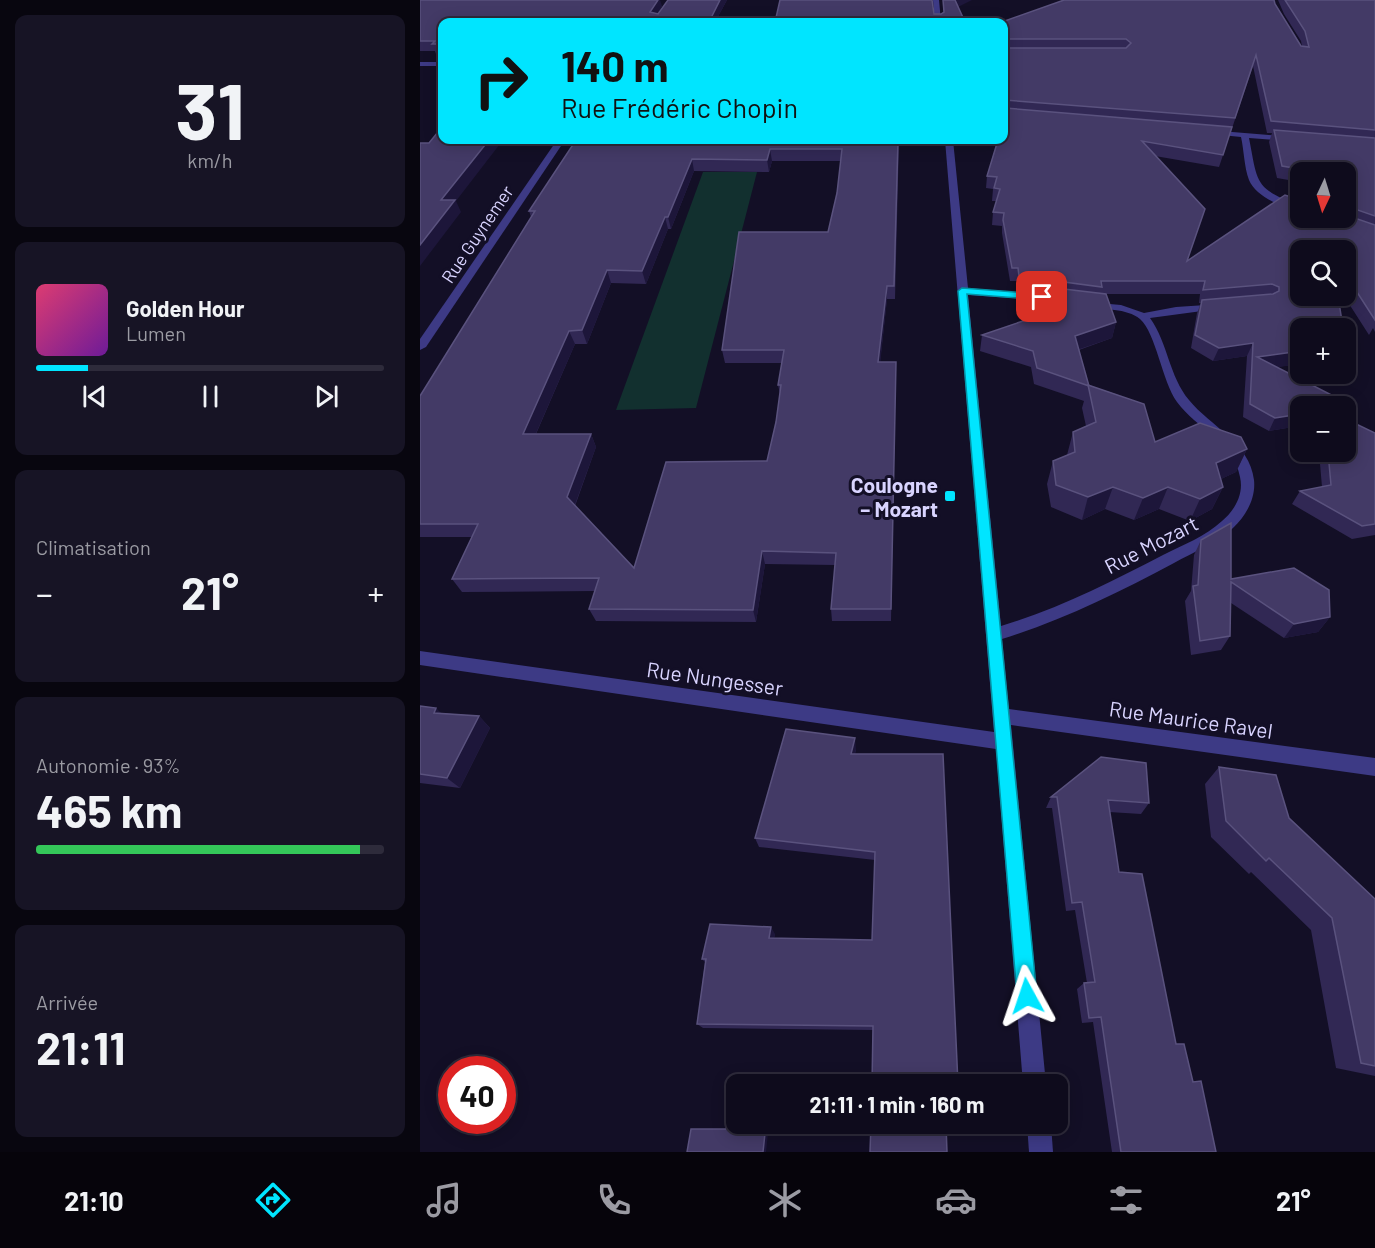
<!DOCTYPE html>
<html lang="fr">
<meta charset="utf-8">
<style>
body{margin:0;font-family:Barlow,sans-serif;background:#171425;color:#f1f3f6;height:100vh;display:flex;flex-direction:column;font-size:22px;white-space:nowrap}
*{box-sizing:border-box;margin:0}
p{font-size:20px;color:#9b9ba3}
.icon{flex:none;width:33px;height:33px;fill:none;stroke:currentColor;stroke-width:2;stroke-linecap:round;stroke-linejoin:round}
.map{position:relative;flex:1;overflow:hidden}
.drawer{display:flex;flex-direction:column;gap:15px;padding:15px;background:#08060f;width:420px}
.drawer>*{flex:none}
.hud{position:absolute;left:18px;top:18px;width:570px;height:126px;border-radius:12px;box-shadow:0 3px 15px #0003,0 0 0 2px #2e2b3b;background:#00e5ff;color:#111;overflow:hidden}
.needle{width:39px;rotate:184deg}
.controls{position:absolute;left:870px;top:162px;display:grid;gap:12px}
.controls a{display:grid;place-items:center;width:66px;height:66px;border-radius:12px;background:#0e0b1c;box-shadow:0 3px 15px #0003,0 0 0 2px #2e2b3b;font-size:30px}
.speed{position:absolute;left:18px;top:1056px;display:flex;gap:12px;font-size:30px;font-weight:700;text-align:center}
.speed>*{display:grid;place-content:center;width:78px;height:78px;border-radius:50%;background:#0e0b1c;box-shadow:0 3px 15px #0003,0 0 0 2px #2e2b3b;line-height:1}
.speed .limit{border:9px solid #d22;background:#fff;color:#111}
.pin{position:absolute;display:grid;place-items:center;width:51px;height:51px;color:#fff;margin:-26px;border-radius:12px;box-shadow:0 3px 9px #0006}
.me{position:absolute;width:66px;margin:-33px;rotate:355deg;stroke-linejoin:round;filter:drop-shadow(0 0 4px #0008)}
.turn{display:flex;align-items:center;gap:21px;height:126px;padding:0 24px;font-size:27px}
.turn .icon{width:78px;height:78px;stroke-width:2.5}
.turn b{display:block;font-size:42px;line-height:51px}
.big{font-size:45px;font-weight:700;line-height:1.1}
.drawer .tile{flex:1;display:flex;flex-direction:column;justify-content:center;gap:9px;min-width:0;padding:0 21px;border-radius:12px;background:#171425}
.drawer .dial{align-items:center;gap:0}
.dial b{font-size:78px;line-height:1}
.song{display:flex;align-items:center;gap:18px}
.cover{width:72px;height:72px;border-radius:9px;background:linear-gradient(135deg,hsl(340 70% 55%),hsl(280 70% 35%))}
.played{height:6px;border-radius:3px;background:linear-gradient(90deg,#00e5ff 15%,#2e2b3b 15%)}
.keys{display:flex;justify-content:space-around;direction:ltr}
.heat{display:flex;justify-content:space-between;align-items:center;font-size:33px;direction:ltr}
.charge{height:9px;border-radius:4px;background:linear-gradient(90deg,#34c759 93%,#2e2b3b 0)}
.trip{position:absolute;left:306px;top:1074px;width:342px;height:60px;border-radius:12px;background:#0e0b1c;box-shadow:0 3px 15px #0003,0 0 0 2px #2e2b3b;font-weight:700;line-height:60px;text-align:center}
.tab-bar{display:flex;height:96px;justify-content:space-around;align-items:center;background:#06040b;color:#9b9ba3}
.tab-bar .icon{width:42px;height:42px}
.tab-bar .active{color:#00e5ff}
.tab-bar b{font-size:27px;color:#f1f3f6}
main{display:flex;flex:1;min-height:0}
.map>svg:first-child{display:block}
</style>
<main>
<section class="drawer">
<div class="tile dial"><b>31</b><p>km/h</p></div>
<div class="tile">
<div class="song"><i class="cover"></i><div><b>Golden Hour</b><p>Lumen</p></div></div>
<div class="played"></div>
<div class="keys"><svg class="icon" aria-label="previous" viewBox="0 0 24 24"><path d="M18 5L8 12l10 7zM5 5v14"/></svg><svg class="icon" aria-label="pause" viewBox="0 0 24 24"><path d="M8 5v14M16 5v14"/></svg><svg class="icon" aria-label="next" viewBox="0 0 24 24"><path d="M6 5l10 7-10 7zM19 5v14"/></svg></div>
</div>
<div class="tile"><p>Climatisation</p>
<div class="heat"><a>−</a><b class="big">21°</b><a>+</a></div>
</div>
<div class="tile"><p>Autonomie · 93%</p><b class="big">465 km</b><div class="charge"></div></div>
<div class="tile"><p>Arrivée</p><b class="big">21:11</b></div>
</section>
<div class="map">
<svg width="955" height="1152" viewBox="0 0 955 1152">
<rect width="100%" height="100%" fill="#130f26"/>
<polygon fill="#12302f" points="283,172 337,172 276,408 196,410"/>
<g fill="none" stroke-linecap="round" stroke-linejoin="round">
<g fill="#3d3a85" fill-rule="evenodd">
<polygon points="513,0 519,0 521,22 515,22"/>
<rect x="0" y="62" width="22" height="4"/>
<path d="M788 130 874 137 875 139 871 141 829 138C838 184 834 188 880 206V212C864 208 836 197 829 180 824 167 824 150 821 137L791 134H788Z"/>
<polygon points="137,140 145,140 6,347 0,350 0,339"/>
<path d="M525 140H533L548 288 620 294 625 297 620 300 548 295 581 626C638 609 691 582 743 555 763 545 786 536 802 521 815 510 824 494 820 477 814 443 776 428 757 402 742 381 736 333 720 319 707 308 683 310 667 306V302L701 305 724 313 756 307 801 304 802 306 797 309 730 318C748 343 749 376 769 400 790 426 830 443 834 480 836 498 826 516 813 528 796 544 773 552 754 563 698 593 643 620 582 639L589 709 955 758V776L591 725 626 1084H603L576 749 0 665V651L574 732Z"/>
<polygon points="607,1124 631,1124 633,1152 609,1152"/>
</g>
</g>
<g fill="#312854" fill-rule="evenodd">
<polygon points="0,0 242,6 237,14 238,14 248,0 307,0 295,22 22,22 22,54 16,54 15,51 0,51"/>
<path d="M644 0H854L855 4 881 46H882L881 41 864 14 858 0H955V332L953 328 949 335 924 296H926V250H880V296H918L923 328H880V364L856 367 933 406 934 423 955 433V535L932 539 872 504 880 491 902 487 899 452H926V406H880V431L873 427 849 431 823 417 827 356 793 361 771 348 777 313 781 303H779L780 294H686L696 322 692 338 659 350 669 385 724 404 735 442 780 423 821 437 827 449 816 472 801 479 803 487 792 509 770 521 739 509 714 520 685 509 662 520 631 507 627 484 633 461 647 455 653 432 666 426 662 408 664 401 614 384 611 367 560 351 562 335 602 322 599 300 601 289 597 288V281H590L582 233V226L572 225 573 212 577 201H572L573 189 566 188 567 176 577 142 569 140H584V22H582ZM833 66 847 133H852L849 142 857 178 880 182V172H926V218H880V185L876 188 872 197 865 195 767 261 785 209 735 156 799 167Z"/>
<path d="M156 140H479L475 299H467L460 362H476L471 621H412L411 609 415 565 345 564 336 622 176 621 169 609 175 591 42 592 32 579 52 537H0V396L111 217 109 211ZM352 161H421L417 193 408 232 302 350 305 363H362L358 385 360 394 356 422 347 461 214 568 155 506 176 447 171 434H116L155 344H167L191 283 226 284 248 229H251L274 171 349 172Z"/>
<polygon points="781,540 811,579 910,617 898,632 864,638 811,603 810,636 801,650 771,655 765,601 771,591 774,555"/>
<polygon points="0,706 21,713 59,716 70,728 40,788 0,783"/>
<polygon points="436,749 435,754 523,754 453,1030 283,1028 277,1024 285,962 282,959 355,934 354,938 452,940 455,860 339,847 335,838"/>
<polygon points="799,767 869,818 955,899 955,1076 916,1068 891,930 831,872 829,874 791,837 785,784"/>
<polygon points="631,797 729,803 721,814 689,812 699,872 756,1044 773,1082 796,1152 692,1152 673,1022 662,1023 657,989 664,983 667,983 655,910 646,911 632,808 626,808"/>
</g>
<g fill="#1d163a">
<polygon points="238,0 240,0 242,6 232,22 230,12"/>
<polygon points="300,0 307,0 295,22 289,22"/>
<polygon points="534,0 552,0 534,9"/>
<polygon points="69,140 83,140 36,201 41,212 0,266 0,245 21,200"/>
<polygon points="350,149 352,161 349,172 347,160"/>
<polygon points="272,159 274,171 251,229 248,217"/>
<polygon points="245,217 248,229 226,284 222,271"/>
<polygon points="187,270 191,283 167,344 162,330"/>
<polygon points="467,286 467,299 459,375 458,362"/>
<polygon points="696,322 692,338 651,352 655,336"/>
<polygon points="149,331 155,344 110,447 103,434"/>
<polygon points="833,343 827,356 793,361 799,348"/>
<polygon points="880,351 880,364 831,371 837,357"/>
<polygon points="880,414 873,427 849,431 855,418"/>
<polygon points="171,434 176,447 153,510 147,497"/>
<polygon points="827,449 816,472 786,486 796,463"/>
<polygon points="693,487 685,509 662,520 668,497"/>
<polygon points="748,487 739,509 714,520 723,498"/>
<polygon points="803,487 792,509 770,521 780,499"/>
<polygon points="342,551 345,564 336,622 333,610"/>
<polygon points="910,617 898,632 864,638 874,624"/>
<polygon points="16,708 28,720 14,713"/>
<polygon points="59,716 70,728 40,788 27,778"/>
<polygon points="435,738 436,749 432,765 431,754"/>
<polygon points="351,927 355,934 353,944 349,938"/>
<polygon points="346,1124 349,1124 346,1152 343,1152"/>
</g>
<g fill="#433a66" stroke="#5a527e" stroke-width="1.5" fill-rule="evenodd">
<polygon points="0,0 238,0 230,12 238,14 248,0 300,0 289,22 22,22 22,44 12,44 15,41 0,41"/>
<polygon points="360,0 512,0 514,14 521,14 524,12 523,0 535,0 545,22 355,22"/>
<polygon points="644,0 854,0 855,4 881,46 889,47 885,31 865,0 955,0 955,130 851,121 836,55 815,118 584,100 585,108 812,127 803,155 722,141 785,209 767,261 865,195 880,200 880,218 926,218 926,215 955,225 955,320 926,275 926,250 880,250 880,296 918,296 923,328 880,328 880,351 837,357 933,406 934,423 955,433 955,524 942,526 880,491 911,485 908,452 926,452 926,406 880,406 880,414 855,418 830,404 833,343 799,348 775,335 782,300 853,294 859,291 859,287 852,284 783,290 785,281 681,281 682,287 599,276 598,268 592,268 583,220 584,213 573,212 580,189 574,188 577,177 567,176 578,140 584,140 584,99 589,92 584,91 584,44 585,48 706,48 711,43 706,39 585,39 584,41 584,22 582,22"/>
<polygon points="22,127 22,140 69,140 21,200 35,200 0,245 0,143 9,143"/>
<polygon points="854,130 955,138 955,216 926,206 926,172 898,172 862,166"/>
<path d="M156 140H478L474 286H467L458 362H476L471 609H411L416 553 342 551 333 610 169 609 179 578 32 579 58 524H0V396L115 211H109ZM350 149H422L417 193 408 232H319L302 350H364L358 385H361L356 422 347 461 246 462 214 568 147 497 171 434H103L149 331 162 330 187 270 222 271 245 217H248L272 159 347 160Z"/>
<polygon points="601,284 686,294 696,322 655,336 669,386 617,368 613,351 562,335 606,320"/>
<polygon points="668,385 724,404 735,442 780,423 821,437 827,449 796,463 803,487 780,499 748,487 723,498 693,487 668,497 636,485 633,461 655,452 653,432 676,422"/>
<polygon points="811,523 811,579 874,568 909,590 910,617 874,624 811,582 810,636 780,641 773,586 778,585 781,540"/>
<polygon points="0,706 16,708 14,713 59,716 27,778 0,774"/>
<polygon points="366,729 435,738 431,754 523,754 538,1084 452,1084 453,1026 277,1024 286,959 282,959 290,924 351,927 349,938 452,940 455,852 335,838"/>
<polygon points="681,757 726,763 729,803 688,800 695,845 699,872 722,874 756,1044 764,1044 773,1082 781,1081 796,1152 701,1152 681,1017 669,1018 664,983 675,982 662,902 652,903 637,797 631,797"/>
<polygon points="799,767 856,775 869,818 955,899 955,1066 941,1063 912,918 849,858 846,861 806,821"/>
<polygon points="309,1101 316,1101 316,1124 346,1124 343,1152 267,1152 271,1129 306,1129"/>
<polygon points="451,1124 526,1124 527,1152 450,1152"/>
</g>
<polygon fill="#00e5ff" stroke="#0095a6" stroke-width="1.5" points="542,288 622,294 627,297 622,300 547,294 617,996 614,1003 607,1006 600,1003 597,996 538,291"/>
<rect fill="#00e5ff" stroke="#130f26" stroke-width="2" x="524" y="490" width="12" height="12" rx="3"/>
<g text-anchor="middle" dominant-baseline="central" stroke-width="6" stroke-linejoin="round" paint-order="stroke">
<g font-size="18" fill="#d9d4ff" stroke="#130f26">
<text transform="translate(57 234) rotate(-56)">Rue Guynemer</text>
</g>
<g font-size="21" font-weight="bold" fill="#d9d4ff" stroke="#130f26" text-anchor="end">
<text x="518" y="484">Coulogne<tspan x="518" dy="24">– Mozart</tspan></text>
</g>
<g font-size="21" fill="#d9d4ff" stroke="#130f26">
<text transform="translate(731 544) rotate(-27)">Rue Mozart</text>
<text transform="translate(295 678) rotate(8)">Rue Nungesser</text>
<text transform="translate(771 719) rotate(8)">Rue Maurice Ravel</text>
</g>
</g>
</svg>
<div class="controls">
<a><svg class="needle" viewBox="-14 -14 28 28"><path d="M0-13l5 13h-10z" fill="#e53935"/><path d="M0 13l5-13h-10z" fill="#9b9ba3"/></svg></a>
<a><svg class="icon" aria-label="search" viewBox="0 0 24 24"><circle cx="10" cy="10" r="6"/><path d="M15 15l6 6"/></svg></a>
<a>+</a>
<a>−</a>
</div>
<div class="speed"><div class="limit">40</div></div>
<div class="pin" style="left:622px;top:297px;background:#d93025"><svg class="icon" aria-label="arrive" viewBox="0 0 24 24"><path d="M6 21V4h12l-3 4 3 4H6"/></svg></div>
<svg class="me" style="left:607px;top:996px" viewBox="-20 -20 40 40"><path d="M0-17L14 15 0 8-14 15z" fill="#00e5ff" stroke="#fff" stroke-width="4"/></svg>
<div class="trip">21:11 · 1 min · 160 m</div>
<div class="hud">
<div class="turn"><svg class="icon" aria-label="right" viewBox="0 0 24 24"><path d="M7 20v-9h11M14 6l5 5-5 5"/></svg><div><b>140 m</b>Rue Frédéric Chopin</div></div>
</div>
</div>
</main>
<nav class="tab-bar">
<b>21:10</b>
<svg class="icon active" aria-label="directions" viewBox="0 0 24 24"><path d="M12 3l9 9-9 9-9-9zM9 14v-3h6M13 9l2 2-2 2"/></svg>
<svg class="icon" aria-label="music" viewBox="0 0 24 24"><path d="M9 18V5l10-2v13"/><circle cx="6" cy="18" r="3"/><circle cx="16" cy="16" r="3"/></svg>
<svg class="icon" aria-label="phone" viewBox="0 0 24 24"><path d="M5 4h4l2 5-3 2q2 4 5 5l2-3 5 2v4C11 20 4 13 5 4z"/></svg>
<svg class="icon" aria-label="climate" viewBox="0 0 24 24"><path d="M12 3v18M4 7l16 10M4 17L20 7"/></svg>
<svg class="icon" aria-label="car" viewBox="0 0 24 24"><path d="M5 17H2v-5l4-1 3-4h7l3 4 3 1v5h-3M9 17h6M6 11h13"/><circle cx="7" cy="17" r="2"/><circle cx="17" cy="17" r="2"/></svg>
<svg class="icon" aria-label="filters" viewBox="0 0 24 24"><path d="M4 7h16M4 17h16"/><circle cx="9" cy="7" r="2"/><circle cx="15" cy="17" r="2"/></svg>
<b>21°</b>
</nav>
